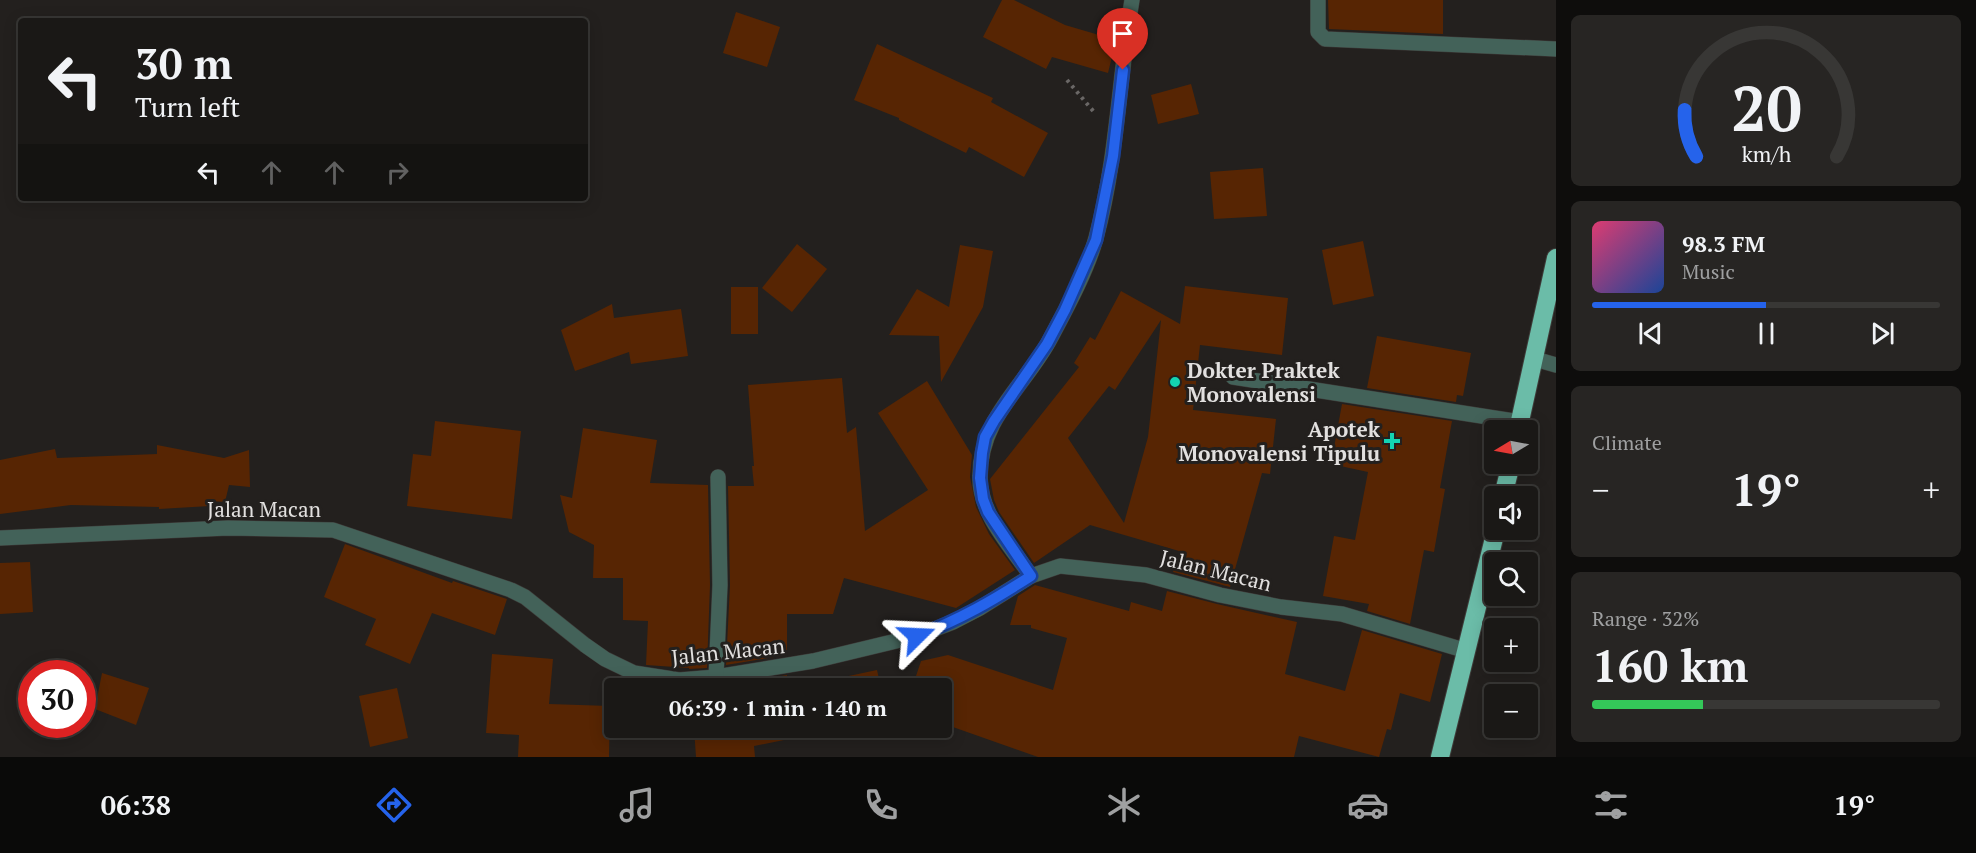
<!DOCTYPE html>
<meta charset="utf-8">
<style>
body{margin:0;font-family:"PT Serif",serif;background:#272523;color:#f1f3f6;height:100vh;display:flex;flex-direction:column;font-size:22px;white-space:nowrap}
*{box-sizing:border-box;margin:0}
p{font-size:20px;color:#9fa0a1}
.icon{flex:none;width:33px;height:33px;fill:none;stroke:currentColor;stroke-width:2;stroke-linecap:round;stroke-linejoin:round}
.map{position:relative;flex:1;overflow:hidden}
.drawer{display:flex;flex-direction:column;gap:15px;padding:15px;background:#0e0d0c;width:420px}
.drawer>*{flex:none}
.banner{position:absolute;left:18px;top:18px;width:570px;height:183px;border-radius:6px;box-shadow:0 3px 15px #0003,0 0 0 2px #383735;background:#1a1816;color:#f1f3f6;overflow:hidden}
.needle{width:39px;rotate:260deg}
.fabs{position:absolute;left:1484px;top:420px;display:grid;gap:12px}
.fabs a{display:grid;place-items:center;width:54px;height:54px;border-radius:6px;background:#1a1816;box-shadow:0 3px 15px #0003,0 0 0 2px #383735;font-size:30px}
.speed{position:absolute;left:18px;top:660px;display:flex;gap:12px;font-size:30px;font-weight:700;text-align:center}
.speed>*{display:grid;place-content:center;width:78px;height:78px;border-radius:50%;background:#1a1816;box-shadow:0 3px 15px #0003,0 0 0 2px #383735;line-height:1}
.speed .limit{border:9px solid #d22;background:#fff;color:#111}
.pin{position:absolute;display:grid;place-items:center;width:51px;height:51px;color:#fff;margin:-62px -26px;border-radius:50% 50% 50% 0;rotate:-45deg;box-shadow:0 0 6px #0007}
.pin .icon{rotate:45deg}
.me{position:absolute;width:66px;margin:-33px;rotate:69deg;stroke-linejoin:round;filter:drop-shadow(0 0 4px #0008)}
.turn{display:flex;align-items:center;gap:21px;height:126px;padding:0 18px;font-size:27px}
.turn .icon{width:78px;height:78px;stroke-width:2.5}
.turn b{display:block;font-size:42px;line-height:51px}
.lanes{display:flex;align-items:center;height:57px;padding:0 18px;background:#0003;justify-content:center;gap:30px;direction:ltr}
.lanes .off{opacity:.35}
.big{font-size:45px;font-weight:700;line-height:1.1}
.drawer .widget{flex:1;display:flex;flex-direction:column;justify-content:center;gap:9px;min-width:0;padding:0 21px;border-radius:9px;background:#272523}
.drawer .dial{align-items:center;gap:0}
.dial svg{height:156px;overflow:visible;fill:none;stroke:#383735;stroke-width:7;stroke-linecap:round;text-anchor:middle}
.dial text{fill:#f1f3f6;stroke:none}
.song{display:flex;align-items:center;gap:18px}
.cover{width:72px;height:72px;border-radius:9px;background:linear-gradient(135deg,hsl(340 70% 55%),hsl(220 70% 35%))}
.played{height:6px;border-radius:3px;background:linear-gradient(90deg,#2563eb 50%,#383735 50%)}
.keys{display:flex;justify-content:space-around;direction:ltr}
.heat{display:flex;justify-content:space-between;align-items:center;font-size:33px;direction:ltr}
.charge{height:9px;border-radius:4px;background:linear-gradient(90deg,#34c759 32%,#383735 0)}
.trip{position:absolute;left:604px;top:678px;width:348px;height:60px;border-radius:6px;background:#1a1816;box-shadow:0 3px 15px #0003,0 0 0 2px #383735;font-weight:700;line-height:60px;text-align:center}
.dock{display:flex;height:96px;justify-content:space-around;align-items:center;background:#0a0a09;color:#9fa0a1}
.dock .icon{width:42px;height:42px}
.dock .selected{color:#2563eb}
.dock b{font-size:27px;color:#f1f3f6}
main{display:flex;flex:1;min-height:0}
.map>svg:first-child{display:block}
</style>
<main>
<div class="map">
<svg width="1556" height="757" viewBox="0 0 1556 757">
<rect width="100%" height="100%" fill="#23201e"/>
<g fill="#572503" fill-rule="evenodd">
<polygon points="1002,0 1014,0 1065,25 1116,40 1108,73 1052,57 1046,69 983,37"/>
<polygon points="1328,0 1443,0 1443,34 1329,29"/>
<polygon points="736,12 780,27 767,67 723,53"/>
<polygon points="877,44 993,98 991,102 1048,133 1024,177 969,147 966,153 899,120 899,118 854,100"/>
<polygon points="1191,84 1199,114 1158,124 1151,95"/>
<polygon points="1263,168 1267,216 1214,219 1210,172"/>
<polygon points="1363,241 1374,296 1333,305 1322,250"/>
<polygon points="797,244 827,269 792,312 762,288"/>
<polygon points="960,245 993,251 983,307 941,382 939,336 889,335 917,289 949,307"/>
<path d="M1185 286 1288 298 1282 355 1200 345 1193 410 1276 419 1270 474 1262 473 1230 587 1173 572 1179 551 1090 525 1034 563 999 512 994 500 990 479 1079 367 1074 363 1090 337 1095 340 1121 291 1180 324ZM1161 320 1148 437 1124 523 1068 438 1109 386 1115 390Z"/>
<rect x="731" y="287" width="27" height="47"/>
<polygon points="612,304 614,318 681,309 688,356 631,364 629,352 575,371 561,330"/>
<polygon points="1377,336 1471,353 1463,396 1457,395 1456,402 1367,388"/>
<polygon points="842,378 847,433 856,427 865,531 928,490 878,413 927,381 972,455 970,477 976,507 989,534 1015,570 956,608 844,578 833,614 787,614 787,655 726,665 730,585 728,486 754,486 752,466 754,466 748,385"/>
<polygon points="1342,404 1452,421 1440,488 1445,489 1434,552 1424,550 1410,624 1367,611 1369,604 1323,596 1334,536 1355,540 1368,472 1331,464"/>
<polygon points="435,421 521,431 512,519 407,506 413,454 431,456"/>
<polygon points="583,428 657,440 650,483 708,485 710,585 707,668 689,669 689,668 646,665 648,621 623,620 623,578 593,578 594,545 569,532 560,495 572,498"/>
<polygon points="157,445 224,458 249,450 250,487 229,485 225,502 209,501 210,506 159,509 159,507 71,505 0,514 0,460 55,449 57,458 157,454"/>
<polygon points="345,544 452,583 453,581 507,599 495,635 432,613 410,664 365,645 376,619 324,597"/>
<polygon points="30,562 33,612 0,614 0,563"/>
<polygon points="1035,585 1129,611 1131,602 1162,611 1167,591 1217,604 1297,622 1285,674 1345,691 1362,630 1442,654 1430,702 1400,693 1391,730 1387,729 1379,757 1299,736 1294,757 1038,757 950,726 948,733 930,728 942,728 942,688 912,688 921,661 948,655 1053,690 1067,638 1031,628 1031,625 1010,625 1018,596"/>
<polygon points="492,654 553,659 549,704 610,706 609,757 518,757 519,735 486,733"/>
<polygon points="877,670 881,688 792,688"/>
<polygon points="102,673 149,688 136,725 95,709"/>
<polygon points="787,675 788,688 695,688 717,687"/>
<polygon points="397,688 408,738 370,747 359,696"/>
<polygon points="694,728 843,728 754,746 755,757 696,757"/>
</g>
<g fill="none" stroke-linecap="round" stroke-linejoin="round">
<g stroke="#3e3b39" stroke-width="16">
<g id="lane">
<polyline points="1318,0 1318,32 1325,39 1556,49"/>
<polyline points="1233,377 1520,422"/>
</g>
</g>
<g stroke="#3e3b39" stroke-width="16">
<g id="street">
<polyline points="1535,359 1556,365"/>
<polyline points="0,538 228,528 333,530 511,590 525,597 585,645 605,659 634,673 679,680 716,677 813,661 917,636 953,622 980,608 1031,576 1060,566 1146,575 1220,595 1281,607 1342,614 1467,651"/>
<path d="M1031 576C1011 546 979 514 980 476 980 418 1023 388 1049 341 1065 311 1087 271 1096 238 1117 160 1119 79 1132 0"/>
<polyline points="716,677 720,585 718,477"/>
</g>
</g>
<g stroke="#3e3b39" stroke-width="20">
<g id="highway">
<polyline points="1518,430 1556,258"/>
<polyline points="1503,496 1511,464"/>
<polyline points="1440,757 1496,530"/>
</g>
</g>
<polyline stroke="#6a6766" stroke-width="4" stroke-dasharray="3 4.5" stroke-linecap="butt" points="1067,80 1094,112"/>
<use href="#lane" stroke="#436259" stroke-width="15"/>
<use href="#street" stroke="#436259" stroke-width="15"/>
<use href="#highway" stroke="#6bbca8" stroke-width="18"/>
</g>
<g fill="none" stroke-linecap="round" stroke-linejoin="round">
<g stroke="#184099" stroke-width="15">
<path id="route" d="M917 636C961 619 992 601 1031 576L988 512 983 499 980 478 982 453 985 437 994 421 1047 344 1065 310 1096 240 1113 156 1123 70"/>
</g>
<use href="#route" stroke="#2563eb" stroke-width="10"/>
</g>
<g fill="#13d5b3" stroke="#23201e" stroke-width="2">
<circle cx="1175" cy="382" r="6"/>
<path d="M1389 432h6v6h6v6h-6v6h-6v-6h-6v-6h6z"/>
</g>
<g text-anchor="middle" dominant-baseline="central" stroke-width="6" stroke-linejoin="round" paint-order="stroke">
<g font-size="21" font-weight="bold" fill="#e2e0df" stroke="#23201e" text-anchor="start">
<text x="1187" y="370">Dokter Praktek<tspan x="1187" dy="24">Monovalensi</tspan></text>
<text x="1380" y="429" text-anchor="end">Apotek<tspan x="1380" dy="24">Monovalensi Tipulu</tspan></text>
</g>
<g font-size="21" fill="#e2e0df" stroke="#23201e">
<text x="264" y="509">Jalan Macan</text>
<text transform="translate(1216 570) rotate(14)">Jalan Macan</text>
<text transform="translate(728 651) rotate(-6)">Jalan Macan</text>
</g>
</g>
</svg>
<div class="fabs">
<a><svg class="needle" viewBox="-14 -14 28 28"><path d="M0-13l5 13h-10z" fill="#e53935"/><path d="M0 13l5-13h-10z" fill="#9fa0a1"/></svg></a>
<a><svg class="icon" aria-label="sound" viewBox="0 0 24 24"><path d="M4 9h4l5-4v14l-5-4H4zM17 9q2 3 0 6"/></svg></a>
<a><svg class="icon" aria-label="search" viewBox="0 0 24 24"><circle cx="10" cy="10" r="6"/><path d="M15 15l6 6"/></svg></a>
<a>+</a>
<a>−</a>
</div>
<div class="speed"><div class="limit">30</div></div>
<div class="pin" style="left:1123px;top:70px;background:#d93025"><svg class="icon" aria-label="arrive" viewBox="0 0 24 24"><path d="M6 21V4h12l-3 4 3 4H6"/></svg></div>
<svg class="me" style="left:917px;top:636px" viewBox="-20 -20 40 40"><path d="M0-17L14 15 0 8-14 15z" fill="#2563eb" stroke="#fff" stroke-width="4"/></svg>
<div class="trip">06:39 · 1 min · 140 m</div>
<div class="banner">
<div class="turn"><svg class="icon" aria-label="left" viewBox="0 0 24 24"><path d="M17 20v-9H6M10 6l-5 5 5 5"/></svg><div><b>30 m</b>Turn left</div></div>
<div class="lanes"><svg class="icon" aria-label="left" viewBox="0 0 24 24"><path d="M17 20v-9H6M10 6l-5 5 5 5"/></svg><svg class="icon off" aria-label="ahead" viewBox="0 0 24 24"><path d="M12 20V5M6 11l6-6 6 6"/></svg><svg class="icon off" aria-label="ahead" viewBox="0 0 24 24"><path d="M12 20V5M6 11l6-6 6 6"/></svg><svg class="icon off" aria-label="right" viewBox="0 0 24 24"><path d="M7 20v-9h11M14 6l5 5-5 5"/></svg></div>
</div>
</div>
<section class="drawer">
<div class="widget dial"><svg viewBox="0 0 100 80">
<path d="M14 69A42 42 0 1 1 86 69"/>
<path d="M14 69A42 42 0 0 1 8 45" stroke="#2563eb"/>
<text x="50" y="56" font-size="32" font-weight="700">20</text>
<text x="50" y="72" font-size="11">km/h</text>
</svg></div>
<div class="widget">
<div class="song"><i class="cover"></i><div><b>98.3 FM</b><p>Music</p></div></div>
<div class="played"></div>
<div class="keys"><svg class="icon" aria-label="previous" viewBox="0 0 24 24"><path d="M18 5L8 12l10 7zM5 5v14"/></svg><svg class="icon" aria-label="pause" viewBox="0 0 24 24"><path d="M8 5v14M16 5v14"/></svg><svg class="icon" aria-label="next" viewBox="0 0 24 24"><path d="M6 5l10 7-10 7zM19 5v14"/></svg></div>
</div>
<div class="widget"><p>Climate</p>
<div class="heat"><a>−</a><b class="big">19°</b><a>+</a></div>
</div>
<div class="widget"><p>Range · 32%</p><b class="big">160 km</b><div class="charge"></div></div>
</section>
</main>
<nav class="dock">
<b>06:38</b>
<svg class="icon selected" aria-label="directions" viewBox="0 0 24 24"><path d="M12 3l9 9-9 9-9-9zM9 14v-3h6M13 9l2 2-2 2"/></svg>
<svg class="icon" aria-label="music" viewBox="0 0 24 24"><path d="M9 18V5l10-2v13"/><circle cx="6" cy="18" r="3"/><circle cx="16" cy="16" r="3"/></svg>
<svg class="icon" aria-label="phone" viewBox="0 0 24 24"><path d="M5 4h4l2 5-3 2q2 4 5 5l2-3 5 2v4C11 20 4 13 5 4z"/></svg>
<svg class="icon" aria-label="climate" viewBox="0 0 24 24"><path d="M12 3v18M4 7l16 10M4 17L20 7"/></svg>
<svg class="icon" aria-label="car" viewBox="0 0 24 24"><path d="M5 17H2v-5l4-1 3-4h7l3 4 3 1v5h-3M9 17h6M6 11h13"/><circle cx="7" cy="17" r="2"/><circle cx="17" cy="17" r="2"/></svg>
<svg class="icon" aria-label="filters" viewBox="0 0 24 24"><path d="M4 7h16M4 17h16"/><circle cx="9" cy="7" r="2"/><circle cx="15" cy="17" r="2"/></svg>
<b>19°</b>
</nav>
